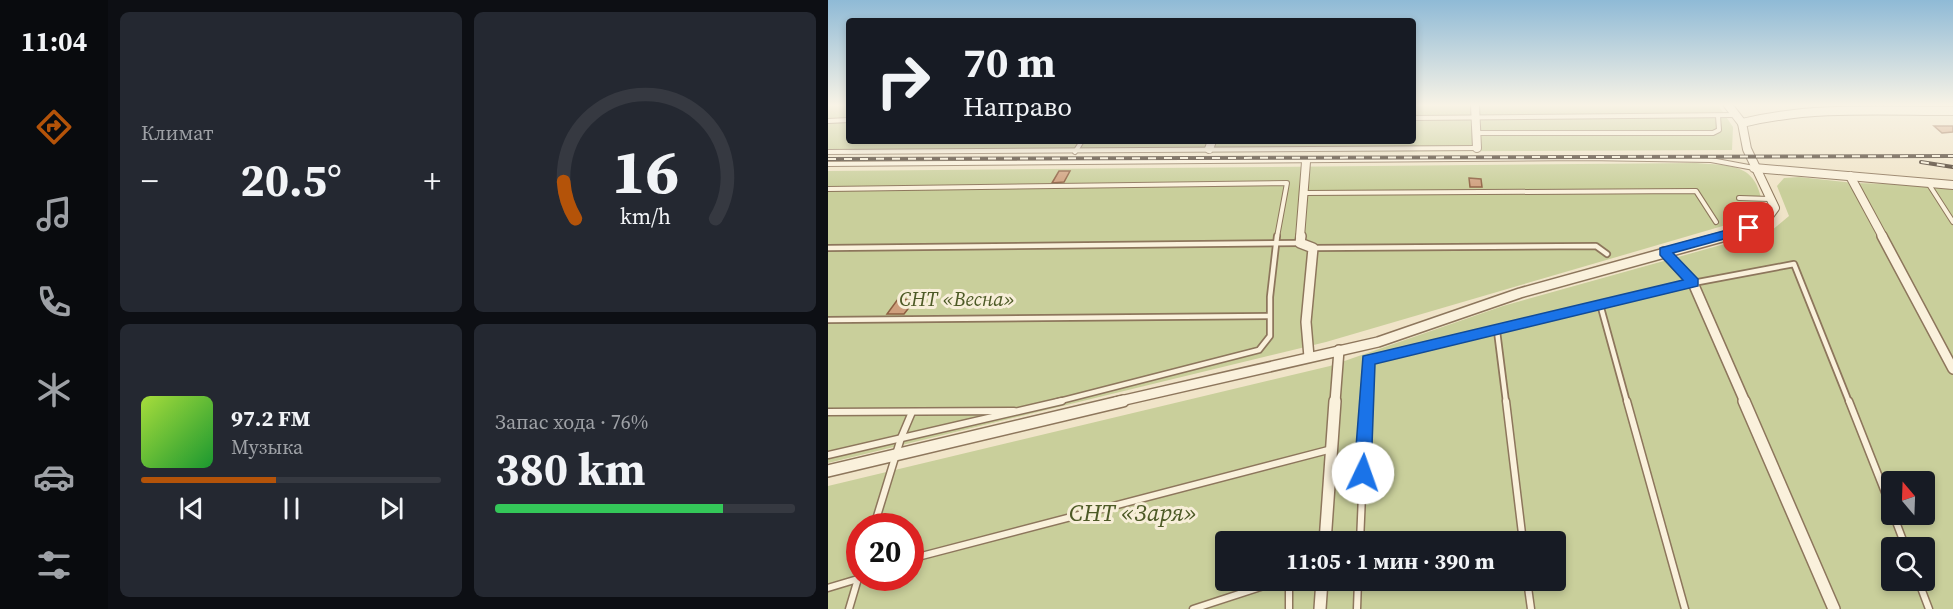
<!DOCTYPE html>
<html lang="ru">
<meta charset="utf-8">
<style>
body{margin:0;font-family:"Source Serif 4",serif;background:#242831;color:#f1f3f6;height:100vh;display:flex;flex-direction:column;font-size:22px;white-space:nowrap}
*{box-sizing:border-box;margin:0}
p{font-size:20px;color:#9ea1a6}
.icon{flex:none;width:33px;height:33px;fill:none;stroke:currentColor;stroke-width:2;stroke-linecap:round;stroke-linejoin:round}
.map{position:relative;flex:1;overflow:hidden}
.side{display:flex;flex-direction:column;gap:12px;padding:12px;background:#0d0f14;width:720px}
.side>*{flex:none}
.banner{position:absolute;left:18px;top:18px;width:570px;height:126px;border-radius:6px;box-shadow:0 3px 9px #0003;background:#171b24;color:#f1f3f6;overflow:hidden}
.needle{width:39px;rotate:341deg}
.tools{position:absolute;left:1053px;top:471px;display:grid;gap:12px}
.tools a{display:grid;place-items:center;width:54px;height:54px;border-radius:6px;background:#171b24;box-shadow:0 3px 9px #0003;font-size:30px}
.speed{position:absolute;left:18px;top:513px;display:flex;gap:12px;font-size:30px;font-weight:700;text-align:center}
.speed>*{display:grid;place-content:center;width:78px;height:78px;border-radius:50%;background:#171b24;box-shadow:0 3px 9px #0003;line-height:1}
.speed .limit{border:9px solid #d22;background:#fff;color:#111}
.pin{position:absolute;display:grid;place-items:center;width:51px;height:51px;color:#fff;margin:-26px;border-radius:12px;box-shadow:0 3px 9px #0006}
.me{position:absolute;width:66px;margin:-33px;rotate:3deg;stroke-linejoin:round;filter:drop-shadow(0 0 4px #0008)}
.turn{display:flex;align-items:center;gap:21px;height:126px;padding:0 18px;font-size:27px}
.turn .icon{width:78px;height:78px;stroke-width:2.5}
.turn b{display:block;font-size:42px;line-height:51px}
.big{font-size:45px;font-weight:700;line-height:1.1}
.side .widget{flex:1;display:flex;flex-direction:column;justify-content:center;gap:9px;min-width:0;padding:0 21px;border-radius:9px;background:#242831}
.side .dial{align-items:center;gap:0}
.dial svg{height:156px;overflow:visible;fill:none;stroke:#363941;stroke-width:7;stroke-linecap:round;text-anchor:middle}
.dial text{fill:#f1f3f6;stroke:none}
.song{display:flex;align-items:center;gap:18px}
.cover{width:72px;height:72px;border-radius:9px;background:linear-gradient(135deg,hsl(80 70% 55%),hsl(130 70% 35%))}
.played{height:6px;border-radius:3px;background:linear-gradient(90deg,#b45309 45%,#363941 45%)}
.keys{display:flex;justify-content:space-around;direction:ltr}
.heat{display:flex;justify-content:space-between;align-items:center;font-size:33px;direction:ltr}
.charge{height:9px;border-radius:4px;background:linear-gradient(90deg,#34c759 76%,#363941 0)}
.side .tiles{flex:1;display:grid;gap:12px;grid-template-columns:repeat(2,1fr)}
.trip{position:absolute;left:387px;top:531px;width:351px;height:60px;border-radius:6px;background:#171b24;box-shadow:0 3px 9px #0003;font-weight:700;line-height:60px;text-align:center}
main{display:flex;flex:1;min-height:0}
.dock{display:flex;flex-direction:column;width:108px;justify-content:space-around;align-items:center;background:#090b0e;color:#9ea1a6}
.dock .icon{width:42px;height:42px}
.dock .selected{color:#b45309}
.dock b{font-size:27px;color:#f1f3f6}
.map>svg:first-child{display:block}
</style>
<main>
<nav class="dock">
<b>11:04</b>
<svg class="icon selected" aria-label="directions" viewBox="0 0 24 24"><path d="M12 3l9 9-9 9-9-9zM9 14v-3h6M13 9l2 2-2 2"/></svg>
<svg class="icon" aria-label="music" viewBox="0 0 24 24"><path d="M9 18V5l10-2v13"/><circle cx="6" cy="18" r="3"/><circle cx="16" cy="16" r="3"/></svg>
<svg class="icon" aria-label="phone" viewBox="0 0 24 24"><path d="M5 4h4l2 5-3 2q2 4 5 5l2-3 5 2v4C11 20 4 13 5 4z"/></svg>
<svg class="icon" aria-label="climate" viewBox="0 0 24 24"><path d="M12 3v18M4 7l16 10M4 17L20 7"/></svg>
<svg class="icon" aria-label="car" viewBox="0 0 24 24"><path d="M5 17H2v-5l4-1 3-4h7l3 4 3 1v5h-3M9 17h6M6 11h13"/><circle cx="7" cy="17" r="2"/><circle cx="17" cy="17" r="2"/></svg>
<svg class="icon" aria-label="filters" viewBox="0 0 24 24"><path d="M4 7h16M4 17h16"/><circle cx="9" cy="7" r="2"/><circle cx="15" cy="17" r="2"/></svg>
</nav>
<section class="side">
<div class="tiles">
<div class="widget"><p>Климат</p>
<div class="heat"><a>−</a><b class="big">20.5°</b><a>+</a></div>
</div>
<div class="widget dial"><svg viewBox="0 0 100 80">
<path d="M14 69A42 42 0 1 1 86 69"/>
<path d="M14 69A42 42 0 0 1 8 50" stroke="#b45309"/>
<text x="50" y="56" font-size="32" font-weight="700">16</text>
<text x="50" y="72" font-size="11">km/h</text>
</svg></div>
<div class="widget">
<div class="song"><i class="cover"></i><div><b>97.2 FM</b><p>Музыка</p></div></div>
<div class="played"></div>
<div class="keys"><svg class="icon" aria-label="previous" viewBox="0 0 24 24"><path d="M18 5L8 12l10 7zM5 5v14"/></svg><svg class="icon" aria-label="pause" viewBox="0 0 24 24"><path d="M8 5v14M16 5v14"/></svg><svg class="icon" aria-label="next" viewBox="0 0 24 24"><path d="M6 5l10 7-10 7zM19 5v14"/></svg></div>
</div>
<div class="widget"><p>Запас хода · 76%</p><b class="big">380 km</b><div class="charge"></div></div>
</div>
</section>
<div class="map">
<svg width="1125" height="609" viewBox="0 0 1125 609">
<rect width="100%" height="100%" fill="#f0e4c8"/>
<g fill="#c9cf9b" fill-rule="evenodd">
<polygon points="0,105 21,105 21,141 585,141 585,105 890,105 905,127 904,150 0,154"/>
<path d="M868 163C901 166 928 162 934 203L922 218 498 342 0 463V171Z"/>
<path d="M971 177 1026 183 1105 185 1125 190V609H0V486L502 366 675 306 943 231 961 216 949 186 956 178ZM1064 482H1096V514H1064ZM32 526H82V578H32ZM398 542H728V580H398ZM1064 548H1096V580H1064Z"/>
</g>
<g fill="#cf9f7d" stroke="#8d5f41" stroke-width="1.5">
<polygon points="1106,126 1125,126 1125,132 1114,133"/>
<polygon points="231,171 242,171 236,182 224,183"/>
<polygon points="641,178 653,179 654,187 642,187"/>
<polygon points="70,299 87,300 76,314 59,314"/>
</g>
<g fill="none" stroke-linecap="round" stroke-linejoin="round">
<g stroke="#8d765c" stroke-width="6">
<g id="service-far2">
<polyline points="585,118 908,115"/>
<polyline points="0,121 21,120"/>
<polyline points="650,133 885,133 891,130 890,116"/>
<polyline points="0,152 649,148"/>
<polyline points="247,152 254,141"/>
<polyline points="0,164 758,158 883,160 926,168"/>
<polyline points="1100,183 1125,222"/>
<polyline points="0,189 459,183 449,237"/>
<polyline points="475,193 868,191 888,222"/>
<polyline points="911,198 942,199"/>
</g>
</g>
<g stroke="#8d765c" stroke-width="8">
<g id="service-far1">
<polyline points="0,248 471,243"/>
<polyline points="485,248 768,246 779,254"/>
<polyline points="772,304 799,402"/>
<polyline points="0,320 441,316"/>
<polyline points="669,331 678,402"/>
<polyline points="228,402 431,350 442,336 442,297 449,236"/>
<polyline points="538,402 540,360 865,283 966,264 1021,402"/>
</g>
</g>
<g stroke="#8d765c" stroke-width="9">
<g id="service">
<polyline points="678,401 695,542"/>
<polyline points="799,401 857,609"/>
<polyline points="1021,401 1064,510"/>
<polyline points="0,412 186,411"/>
<polyline points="0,455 234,401"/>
<polyline points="1065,514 1078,548"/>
<polyline points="46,526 73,438 84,412"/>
<polyline points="532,542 538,401"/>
<polyline points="82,559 504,449"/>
<polyline points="461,580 461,609"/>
<polyline points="699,580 703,609"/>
<polyline points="1090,580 1101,609"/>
<polyline points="0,588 33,578"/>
<polyline points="21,609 32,572"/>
<polyline points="365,609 454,580"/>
<polyline points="529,609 530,580"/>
</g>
</g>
<g stroke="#8d765c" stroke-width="10">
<g id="minor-far2">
<polyline points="647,105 649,148"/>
<polyline points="900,105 914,123"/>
<polyline points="381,149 384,141"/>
<polyline points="926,168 1125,185"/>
<polyline points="1022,176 1055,237"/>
<polyline points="472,237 478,162"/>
<path d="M894 237 936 223 947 208 919 149 914 123C984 106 1054 111 1125 111"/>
</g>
</g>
<g stroke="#8d765c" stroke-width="12">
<g id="minor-far1">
<polyline points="473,236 472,243 485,248 478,322 481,357"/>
<polyline points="1054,236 1125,369"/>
<polyline points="836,252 865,283 917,402"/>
<polyline points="288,402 550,342 692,293 898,236"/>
<polyline points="507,402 511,350"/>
</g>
</g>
<g stroke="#8d765c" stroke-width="14">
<g id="minor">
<polyline points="916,401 1006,609"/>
<polyline points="0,471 295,401"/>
<polyline points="497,542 507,401"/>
<polyline points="492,609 494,580"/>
</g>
</g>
<use href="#service-far2" stroke="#faf1dc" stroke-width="4"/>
<use href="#service-far1" stroke="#faf1dc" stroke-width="4.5"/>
<use href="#service" stroke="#faf1dc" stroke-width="6"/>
<use href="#minor-far2" stroke="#faf1dc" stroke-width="8"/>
<use href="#minor-far1" stroke="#faf1dc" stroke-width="9"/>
<use href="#minor" stroke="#faf1dc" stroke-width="11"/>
<g stroke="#3d2e20" stroke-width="4">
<g id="rail">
<polyline points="0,159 1125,156"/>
<polyline points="1093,162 1125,167"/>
</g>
</g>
<use href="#rail" stroke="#f7eed8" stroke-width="2" stroke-dasharray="8" stroke-linecap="butt"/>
</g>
<linearGradient id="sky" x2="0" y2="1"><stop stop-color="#8fbad6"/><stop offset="0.55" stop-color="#f8f3e6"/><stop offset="1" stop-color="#f8f3e6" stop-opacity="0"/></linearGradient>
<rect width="1125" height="191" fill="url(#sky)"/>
<polygon fill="#1a73e8" stroke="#114b97" stroke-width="1.5" points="921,224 927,228 925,231 845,253 870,279 870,286 547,364 543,473 541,479 535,481 529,479 526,473 535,356 855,280 832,255 832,248"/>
<g text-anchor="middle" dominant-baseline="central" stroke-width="6" stroke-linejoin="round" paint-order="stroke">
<g font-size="20" font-style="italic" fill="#4d5a26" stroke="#f7eed8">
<text x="129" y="299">СНТ «Весна»</text>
</g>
<g font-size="24" font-style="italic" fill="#4d5a26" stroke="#f7eed8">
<text x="305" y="512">СНТ «Заря»</text>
</g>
</g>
</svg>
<div class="tools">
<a><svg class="needle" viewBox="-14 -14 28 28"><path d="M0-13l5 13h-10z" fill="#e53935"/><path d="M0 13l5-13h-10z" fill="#9ea1a6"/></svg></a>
<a><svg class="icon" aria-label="search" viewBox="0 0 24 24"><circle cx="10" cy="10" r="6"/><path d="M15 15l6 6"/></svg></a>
</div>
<div class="speed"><div class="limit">20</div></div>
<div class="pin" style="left:921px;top:228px;background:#d93025"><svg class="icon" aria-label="arrive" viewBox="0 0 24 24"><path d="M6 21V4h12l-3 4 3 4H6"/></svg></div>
<svg class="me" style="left:535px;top:473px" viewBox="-20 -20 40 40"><circle r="19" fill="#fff"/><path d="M0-13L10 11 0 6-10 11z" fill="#1a73e8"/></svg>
<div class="trip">11:05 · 1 мин · 390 m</div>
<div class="banner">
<div class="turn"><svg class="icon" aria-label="right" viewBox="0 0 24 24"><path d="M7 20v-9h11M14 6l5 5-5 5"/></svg><div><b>70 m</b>Направо</div></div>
</div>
</div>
</main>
